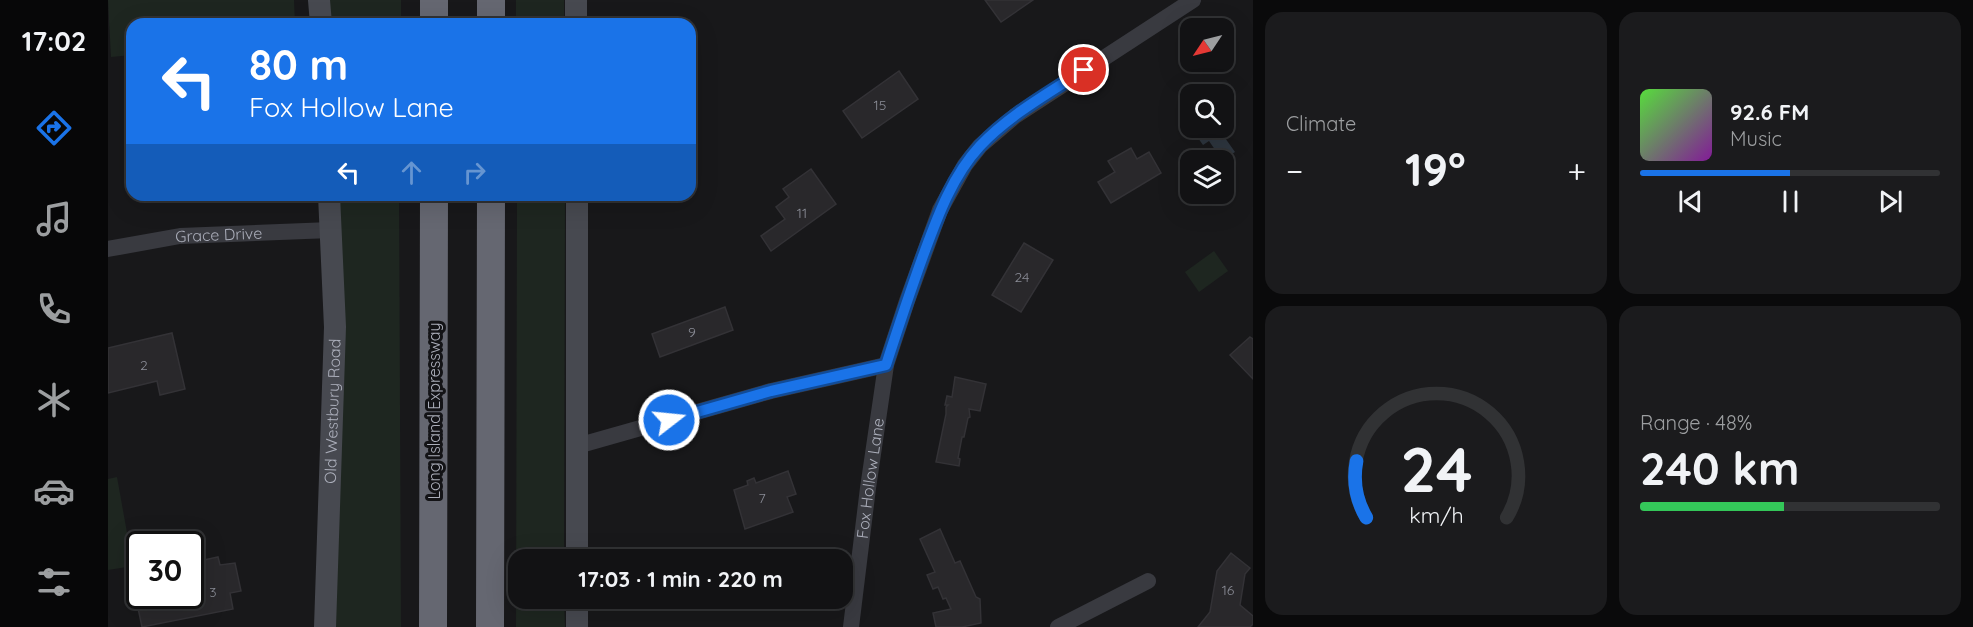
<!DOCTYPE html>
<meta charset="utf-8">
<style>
body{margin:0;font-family:Quicksand,sans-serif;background:#1b1b1d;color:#f1f3f6;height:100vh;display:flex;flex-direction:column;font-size:22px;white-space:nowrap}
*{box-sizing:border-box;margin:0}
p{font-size:20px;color:#9c9ea0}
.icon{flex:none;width:33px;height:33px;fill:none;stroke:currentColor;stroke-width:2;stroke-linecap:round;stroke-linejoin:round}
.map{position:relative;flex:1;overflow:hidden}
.sheet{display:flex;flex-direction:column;gap:12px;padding:12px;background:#0a0a0b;width:720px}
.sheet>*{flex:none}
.guide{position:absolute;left:18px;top:18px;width:570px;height:183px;border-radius:18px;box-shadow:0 6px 24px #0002,0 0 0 2px #313234;background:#1a73e8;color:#fff;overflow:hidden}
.needle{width:39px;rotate:235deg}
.fabs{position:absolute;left:1072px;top:18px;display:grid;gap:12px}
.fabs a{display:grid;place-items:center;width:54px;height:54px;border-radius:12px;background:#121214;box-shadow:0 6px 24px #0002,0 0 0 2px #313234;font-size:30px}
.speed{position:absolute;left:18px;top:531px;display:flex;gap:12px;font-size:30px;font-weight:700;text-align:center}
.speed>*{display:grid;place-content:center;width:78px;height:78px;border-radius:50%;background:#121214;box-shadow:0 6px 24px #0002,0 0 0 2px #313234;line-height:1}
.speed .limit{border:3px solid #111;border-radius:9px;background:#fff;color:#111}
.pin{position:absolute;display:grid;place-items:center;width:51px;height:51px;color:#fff;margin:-26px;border:3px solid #fff;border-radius:50%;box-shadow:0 2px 6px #0007}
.me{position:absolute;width:66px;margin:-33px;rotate:74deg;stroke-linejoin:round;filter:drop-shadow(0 0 4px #0008)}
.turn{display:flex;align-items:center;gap:21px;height:126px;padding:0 24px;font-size:27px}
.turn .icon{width:78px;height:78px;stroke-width:2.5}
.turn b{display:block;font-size:42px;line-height:51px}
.lanes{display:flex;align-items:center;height:57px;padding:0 24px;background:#0003;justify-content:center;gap:30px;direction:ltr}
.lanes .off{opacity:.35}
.big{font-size:45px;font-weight:700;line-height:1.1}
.sheet .tile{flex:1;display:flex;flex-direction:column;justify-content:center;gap:9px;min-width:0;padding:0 21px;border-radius:18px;background:#1b1b1d}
.sheet .dial{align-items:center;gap:0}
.dial svg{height:156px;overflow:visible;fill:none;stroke:#313234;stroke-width:7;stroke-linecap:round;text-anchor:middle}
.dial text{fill:#f1f3f6;stroke:none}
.song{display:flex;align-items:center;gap:18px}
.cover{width:72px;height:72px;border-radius:9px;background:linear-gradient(135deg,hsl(110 70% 55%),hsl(290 70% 35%))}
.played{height:6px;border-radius:3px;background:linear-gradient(90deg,#1a73e8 50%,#313234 50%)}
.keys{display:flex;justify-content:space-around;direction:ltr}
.heat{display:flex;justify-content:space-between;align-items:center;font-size:33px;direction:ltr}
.charge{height:9px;border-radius:4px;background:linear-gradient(90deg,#34c759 48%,#313234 0)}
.sheet .tiles{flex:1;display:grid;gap:12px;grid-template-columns:repeat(2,1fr)}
.trip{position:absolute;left:400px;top:549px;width:345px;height:60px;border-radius:18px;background:#121214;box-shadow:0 6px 24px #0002,0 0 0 2px #313234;font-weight:700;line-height:60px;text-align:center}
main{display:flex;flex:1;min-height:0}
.dock{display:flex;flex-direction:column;width:108px;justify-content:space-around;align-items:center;background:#070708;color:#9c9ea0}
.dock .icon{width:42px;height:42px}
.dock .on{color:#1a73e8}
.dock b{font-size:27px;color:#f1f3f6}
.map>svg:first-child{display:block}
</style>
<main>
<nav class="dock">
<b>17:02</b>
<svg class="icon on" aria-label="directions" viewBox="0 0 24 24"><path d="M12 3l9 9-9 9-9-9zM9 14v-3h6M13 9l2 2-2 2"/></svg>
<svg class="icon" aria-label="music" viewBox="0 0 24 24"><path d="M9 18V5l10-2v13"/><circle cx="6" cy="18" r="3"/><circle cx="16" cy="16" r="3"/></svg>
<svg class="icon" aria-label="phone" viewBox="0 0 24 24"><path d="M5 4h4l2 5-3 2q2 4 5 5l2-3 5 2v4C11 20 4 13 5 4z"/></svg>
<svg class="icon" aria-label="climate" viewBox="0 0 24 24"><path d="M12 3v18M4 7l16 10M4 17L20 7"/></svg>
<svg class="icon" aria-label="car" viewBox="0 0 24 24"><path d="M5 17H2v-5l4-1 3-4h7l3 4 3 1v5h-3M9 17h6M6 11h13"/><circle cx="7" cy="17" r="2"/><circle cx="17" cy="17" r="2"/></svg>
<svg class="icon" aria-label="filters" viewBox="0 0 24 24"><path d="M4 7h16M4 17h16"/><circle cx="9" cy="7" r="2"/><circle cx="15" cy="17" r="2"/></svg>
</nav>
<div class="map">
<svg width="1145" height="627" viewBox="0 0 1145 627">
<rect width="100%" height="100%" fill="#18181a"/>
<g fill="#1e2620">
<polygon points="0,0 186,0 187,24 24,24 24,55 3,57"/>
<polygon points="220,0 293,0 293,24 221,24"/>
<rect x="408" y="0" width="48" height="24"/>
<polygon points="230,195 291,195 293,627 226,627"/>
<polygon points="409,195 457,195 456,559 411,560 411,598 456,599 457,627 408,627"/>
<polygon points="1106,251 1120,271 1091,292 1077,272"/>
<polygon points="9,477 25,566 0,570 0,479"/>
</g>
<polygon fill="#2e363f" points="1106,128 1110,128 1127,152 1114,160 1101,141 1095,145 1090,138"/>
<g fill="#29282b" stroke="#333236" stroke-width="1.5">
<polygon points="877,0 925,0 893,22"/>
<polygon points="791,71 810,99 754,138 735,111"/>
<polygon points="1023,148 1029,159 1041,152 1053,173 1003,203 990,182 1007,172 1000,161"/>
<polygon points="703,169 728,204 663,251 653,236 677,219 668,207 681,197 675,189"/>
<polygon points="916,243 945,260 913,312 884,295"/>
<polygon points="617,307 625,330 552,357 544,334"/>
<polygon points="64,333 77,389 52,395 49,381 0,393 0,348"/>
<polygon points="1142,337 1145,339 1145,379 1122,355"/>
<polygon points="847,377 878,384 872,411 861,409 862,417 860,418 856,437 854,437 850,458 852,459 851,466 828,462 838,414 838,407 840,405 837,405 839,396 844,397"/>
<polygon points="680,471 688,494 679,497 685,512 637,529 626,490 640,485 639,481 646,478 648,483"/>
<polygon points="832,529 847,563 852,561 868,597 872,599 873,623 854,627 828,627 825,613 843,609 838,598 835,599 830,587 825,589 819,575 827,572 812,539"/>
<polygon points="1123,553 1142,568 1137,574 1132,605 1145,616 1145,624 1142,627 1090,627 1102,612 1109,571"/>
<polygon points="110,557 112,565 127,563 133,591 122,593 125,609 34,627 23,575 32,573 32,596 82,596 82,563"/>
</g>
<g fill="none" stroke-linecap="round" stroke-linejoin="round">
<g stroke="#393a40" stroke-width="16">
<path id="s1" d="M0 249 72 236 223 230"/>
<polyline points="469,446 663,391 778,365"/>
<path id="s2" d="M743 627 760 488 778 365 799 301 832 210 857 165 872 146 907 116 1085 0"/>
<polyline points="950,627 1040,581"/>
</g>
<g stroke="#474950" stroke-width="22">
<polyline points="211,0 213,24"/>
<polyline points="468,0 468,24"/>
<polyline points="469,560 469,195"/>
<path id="s3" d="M217 627 227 327 221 195"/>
<polyline points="469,627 469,598"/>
</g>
<g stroke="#656771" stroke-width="28">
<polyline points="326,24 326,0"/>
<polyline points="383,24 383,0"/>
<polyline points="325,627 326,195"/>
<polyline points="382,627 383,195"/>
</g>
</g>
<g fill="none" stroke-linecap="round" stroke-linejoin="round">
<g stroke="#114b97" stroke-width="15">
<path id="route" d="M561 420 663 391 778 365C790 328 802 292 815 256 829 218 844 176 872 146 901 115 941 93 976 70"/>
</g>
<use href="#route" stroke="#1a73e8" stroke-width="10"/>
</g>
<g text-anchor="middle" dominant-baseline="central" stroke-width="6" stroke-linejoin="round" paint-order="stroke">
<g font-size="14" fill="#8a8c96">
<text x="772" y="105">15</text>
<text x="694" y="213">11</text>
<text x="914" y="277">24</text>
<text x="584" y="332">9</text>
<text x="36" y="365">2</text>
<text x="654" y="498">7</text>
<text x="1120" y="590">16</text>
<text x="105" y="592">3</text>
</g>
<g font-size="16" fill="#abaeba" stroke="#131316">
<text stroke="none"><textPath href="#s1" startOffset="112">Grace Drive</textPath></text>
<text stroke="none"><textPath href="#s3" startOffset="216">Old Westbury Road</textPath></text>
<text transform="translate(326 411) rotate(-90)">Long Island Expressway</text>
<text stroke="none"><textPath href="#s2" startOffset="150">Fox Hollow Lane</textPath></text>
</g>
</g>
</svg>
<div class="fabs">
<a><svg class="needle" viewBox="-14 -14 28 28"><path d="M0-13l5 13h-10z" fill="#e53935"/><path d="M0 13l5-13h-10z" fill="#9c9ea0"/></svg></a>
<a><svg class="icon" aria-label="search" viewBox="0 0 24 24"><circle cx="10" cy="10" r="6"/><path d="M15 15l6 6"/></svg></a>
<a><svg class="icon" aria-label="layers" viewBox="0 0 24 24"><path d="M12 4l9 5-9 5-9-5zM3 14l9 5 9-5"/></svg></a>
</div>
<div class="speed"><div class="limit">30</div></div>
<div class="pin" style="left:976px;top:70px;background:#d93025"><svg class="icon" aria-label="arrive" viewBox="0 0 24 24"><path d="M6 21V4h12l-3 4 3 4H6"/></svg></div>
<svg class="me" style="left:561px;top:420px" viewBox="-20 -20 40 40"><circle r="17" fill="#1a73e8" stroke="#fff" stroke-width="3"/><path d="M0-11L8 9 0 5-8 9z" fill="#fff"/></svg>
<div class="trip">17:03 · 1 min · 220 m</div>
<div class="guide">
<div class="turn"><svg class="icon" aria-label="left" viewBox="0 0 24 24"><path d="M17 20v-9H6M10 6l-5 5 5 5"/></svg><div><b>80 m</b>Fox Hollow Lane</div></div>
<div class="lanes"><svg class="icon" aria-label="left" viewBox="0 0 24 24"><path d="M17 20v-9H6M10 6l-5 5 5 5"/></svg><svg class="icon off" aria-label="ahead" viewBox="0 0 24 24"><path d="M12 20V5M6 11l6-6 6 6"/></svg><svg class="icon off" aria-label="right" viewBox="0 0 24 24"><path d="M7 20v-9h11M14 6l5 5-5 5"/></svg></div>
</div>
</div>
<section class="sheet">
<div class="tiles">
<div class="tile"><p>Climate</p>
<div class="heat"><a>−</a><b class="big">19°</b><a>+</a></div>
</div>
<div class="tile">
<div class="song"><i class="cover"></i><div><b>92.6 FM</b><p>Music</p></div></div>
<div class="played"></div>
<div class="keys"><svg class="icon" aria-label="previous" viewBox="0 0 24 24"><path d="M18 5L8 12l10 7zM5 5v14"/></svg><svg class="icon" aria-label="pause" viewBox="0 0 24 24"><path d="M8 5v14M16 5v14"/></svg><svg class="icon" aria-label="next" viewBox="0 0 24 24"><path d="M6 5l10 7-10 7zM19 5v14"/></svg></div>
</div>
<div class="tile dial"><svg viewBox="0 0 100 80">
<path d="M14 69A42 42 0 1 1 86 69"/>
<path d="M14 69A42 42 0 0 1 9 40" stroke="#1a73e8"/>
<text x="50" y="56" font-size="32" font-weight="700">24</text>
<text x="50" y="72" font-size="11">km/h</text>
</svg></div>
<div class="tile"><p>Range · 48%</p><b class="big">240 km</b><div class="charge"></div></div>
</div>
</section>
</main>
